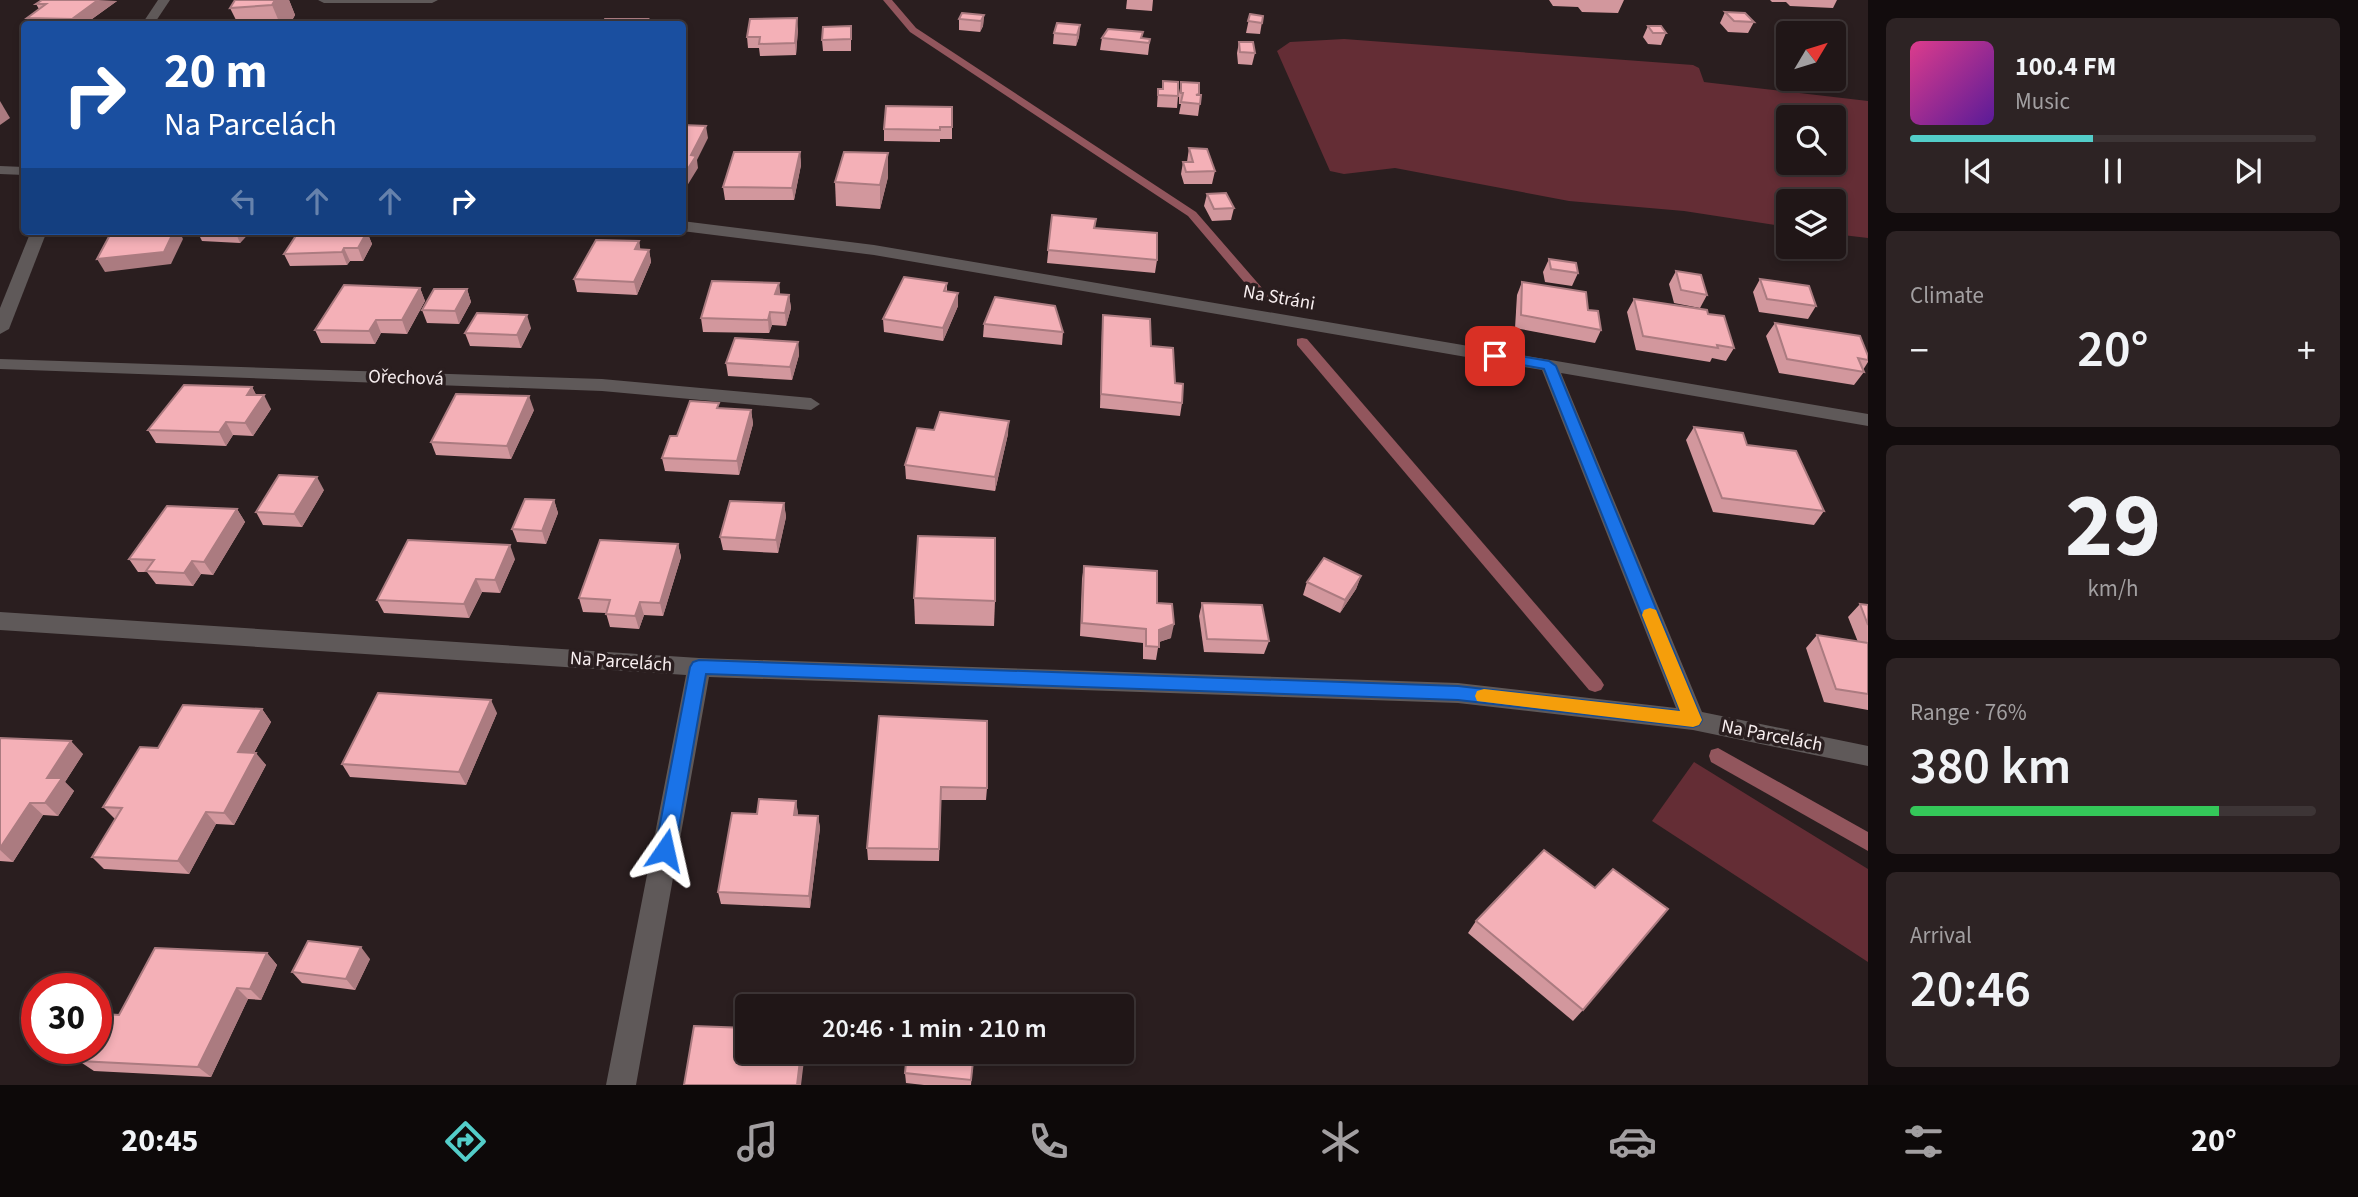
<!DOCTYPE html>
<meta charset="utf-8">
<style>
body{margin:0;font-family:"Source Sans 3",sans-serif;background:#2d2324;color:#f1f3f6;height:100vh;display:flex;flex-direction:column;font-size:26px;white-space:nowrap}
*{box-sizing:border-box;margin:0}
p{font-size:23px;color:#a29fa1}
.icon{flex:none;width:38px;height:38px;fill:none;stroke:currentColor;stroke-width:2;stroke-linecap:round;stroke-linejoin:round}
.map{position:relative;flex:1;overflow:hidden}
.panel{display:flex;flex-direction:column;gap:18px;padding:18px;background:#120c0d;width:490px}
.panel>*{flex:none}
.top-card{position:absolute;left:21px;top:21px;width:665px;height:214px;border-radius:7px;box-shadow:0 4px 10px #0003,0 0 0 2px #3d3536;background:#1a4fa0;color:#fff;overflow:hidden}
.needle{width:46px;rotate:52deg}
.controls{position:absolute;left:1776px;top:21px;display:grid;gap:14px}
.controls a{display:grid;place-items:center;width:70px;height:70px;border-radius:7px;background:#201617;box-shadow:0 4px 10px #0003,0 0 0 2px #3d3536;font-size:35px}
.speed{position:absolute;left:21px;top:973px;display:flex;gap:14px;font-size:35px;font-weight:700;text-align:center}
.speed>*{display:grid;place-content:center;width:91px;height:91px;border-radius:50%;background:#201617;box-shadow:0 4px 10px #0003,0 0 0 2px #3d3536;line-height:1}
.speed .limit{border:10px solid #d22;background:#fff;color:#111}
.pin{position:absolute;display:grid;place-items:center;width:60px;height:60px;color:#fff;margin:-30px;border-radius:14px;box-shadow:0 4px 10px #0006}
.me{position:absolute;width:77px;margin:-38px;rotate:11deg;stroke-linejoin:round;filter:drop-shadow(0 0 5px #0008)}
.turn{display:flex;align-items:center;gap:24px;height:147px;padding:0 28px;font-size:32px}
.turn .icon{width:91px;height:91px;stroke-width:2.5}
.turn b{display:block;font-size:49px;line-height:60px}
.lanes{display:flex;align-items:center;height:66px;padding:0 28px;background:#0003;justify-content:center;gap:35px;direction:ltr}
.lanes .off{opacity:.35}
.big{font-size:52px;font-weight:600;line-height:1.1}
.panel .tile{flex:1;display:flex;flex-direction:column;justify-content:center;gap:10px;min-width:0;padding:0 24px;border-radius:10px;background:#2d2324}
.panel .dial{align-items:center;gap:0}
.dial b{font-size:91px;line-height:1}
.song{display:flex;align-items:center;gap:21px}
.cover{width:84px;height:84px;border-radius:10px;background:linear-gradient(135deg,hsl(330 70% 55%),hsl(270 70% 35%))}
.played{height:7px;border-radius:4px;background:linear-gradient(90deg,#53cdc9 45%,#3d3536 45%)}
.keys{display:flex;justify-content:space-around;direction:ltr}
.heat{display:flex;justify-content:space-between;align-items:center;font-size:38px;direction:ltr}
.charge{height:10px;border-radius:5px;background:linear-gradient(90deg,#34c759 76%,#3d3536 0)}
.trip{position:absolute;left:735px;top:994px;width:399px;height:70px;border-radius:7px;background:#201617;box-shadow:0 4px 10px #0003,0 0 0 2px #3d3536;font-weight:600;line-height:70px;text-align:center}
.tab-bar{display:flex;height:112px;justify-content:space-around;align-items:center;background:#0d0909;color:#a29fa1}
.tab-bar .icon{width:49px;height:49px}
.tab-bar .on{color:#53cdc9}
.tab-bar b{font-size:32px;color:#f1f3f6}
main{display:flex;flex:1;min-height:0}
.map>svg:first-child{display:block}
</style>
<main>
<div class="map">
<svg width="1868" height="1085" viewBox="0 0 1868 1085">
<rect width="100%" height="100%" fill="#2a1e1f"/>
<g fill="#642d35" fill-rule="evenodd">
<path d="M1344 39 1693 65 1699 68 1704 82 1712 83 1868 101V238L1834 234V201H1788V227L1684 211 1569 201 1395 168 1344 174 1330 171 1277 51 1290 42ZM1788 117H1834V163H1788Z"/>
<polygon points="1694,762 1868,869 1868,962 1652,821"/>
</g>
<g fill="none" stroke-linecap="round" stroke-linejoin="round">
<g fill="#92565d" fill-rule="evenodd">
<polygon points="883,0 892,0 916,28 1196,212 1269,296 1269,302 1261,302 1188,216 910,32"/>
<polygon points="1302,338 1307,339 1601,680 1604,685 1601,690 1595,692 1589,690 1297,345 1297,339"/>
<polygon points="1718,748 1868,832 1868,851 1711,762 1709,756 1711,750"/>
</g>
<g fill="#5f5959" fill-rule="evenodd">
<polygon points="158,0 170,0 154,24 142,24"/>
<polygon points="318,0 438,0 432,3 324,3"/>
<polygon points="0,166 24,167 24,175 0,174"/>
<polygon points="682,221 874,245 1868,414 1868,426 1561,373 1702,712 1868,746 1868,766 1693,730 1458,703 709,677 636,1085 606,1085 686,675 0,630 0,612 699,658 1458,683 1676,708 1542,370 874,255 682,231"/>
<polygon points="31,231 47,231 9,329 0,334 0,308"/>
<polygon points="0,359 602,379 811,398 820,404 811,410 602,391 0,369"/>
</g>
</g>
<g fill="#d2979d">
<polygon points="235,0 289,0 295,15 290,24 238,24 230,8"/>
<polygon points="1127,0 1153,0 1152,11 1126,9"/>
<polygon points="1549,0 1624,0 1618,13 1582,12 1578,7 1553,6"/>
<polygon points="1770,0 1837,0 1833,8 1790,6 1786,2 1772,2"/>
<polygon points="117,1 85,24 30,24 27,18 39,9 36,4"/>
<polygon points="1725,12 1754,22 1748,33 1728,32 1720,23"/>
<polygon points="1250,14 1263,16 1260,34 1246,33"/>
<polygon points="984,15 983,26 980,32 959,30 959,19"/>
<polygon points="1080,25 1079,37 1076,46 1053,44 1054,33"/>
<polygon points="851,26 851,51 823,51 822,40"/>
<polygon points="1648,26 1666,33 1661,45 1648,44 1643,37"/>
<polygon points="798,29 796,55 760,56 759,48 748,48 747,37"/>
<polygon points="1102,38 1150,39 1148,55 1100,50"/>
<polygon points="1239,42 1255,53 1252,65 1238,64 1237,53"/>
<polygon points="1163,81 1178,96 1177,108 1157,107 1158,89 1162,89"/>
<polygon points="1181,82 1199,95 1201,95 1198,116 1179,114 1181,104 1179,104 1179,94"/>
<polygon points="952,107 952,139 940,139 940,142 884,141 884,129"/>
<polygon points="1189,148 1215,171 1212,184 1184,184 1181,174 1183,162 1187,162"/>
<polygon points="800,152 801,165 794,200 725,200 723,187"/>
<polygon points="888,153 888,177 880,209 836,206 835,182"/>
<polygon points="1207,194 1234,208 1231,220 1212,221 1204,206"/>
<polygon points="1052,215 1096,219 1095,228 1157,260 1155,273 1047,263"/>
<polygon points="197,231 251,231 240,243 202,241"/>
<polygon points="367,232 372,244 363,261 350,261 347,265 290,266 284,254"/>
<polygon points="639,241 640,249 649,250 651,262 637,295 577,292 574,279"/>
<polygon points="1549,259 1578,273 1572,286 1545,282 1543,272"/>
<polygon points="1676,271 1707,295 1700,308 1674,303 1669,284"/>
<polygon points="1760,279 1816,306 1808,319 1759,312 1753,292"/>
<polygon points="1522,282 1588,310 1601,330 1595,343 1515,328 1517,295"/>
<polygon points="779,283 780,294 789,295 791,308 786,326 772,325 769,333 703,332 701,318"/>
<polygon points="947,283 947,291 958,293 958,306 943,341 884,332 883,319"/>
<polygon points="420,288 425,301 407,334 381,333 375,344 321,343 315,330"/>
<polygon points="467,289 471,302 459,324 427,323 422,310"/>
<polygon points="1634,299 1708,314 1734,348 1726,361 1712,358 1710,362 1636,350 1627,312"/>
<polygon points="1103,315 1151,346 1175,383 1182,403 1180,416 1100,408 1102,328"/>
<polygon points="1775,323 1868,356 1868,362 1863,370 1864,372 1854,385 1779,373 1766,336"/>
<polygon points="984,324 1063,332 1062,345 983,337"/>
<polygon points="531,328 521,348 470,346 465,333"/>
<polygon points="798,342 799,355 792,380 728,376 726,363"/>
<polygon points="252,387 256,395 271,409 253,436 233,435 226,446 156,443 148,430"/>
<polygon points="720,409 751,410 753,424 739,475 665,471 662,458 677,436"/>
<polygon points="534,410 511,459 436,455 431,442"/>
<polygon points="1694,427 1824,511 1814,525 1713,512 1686,440"/>
<polygon points="934,430 1008,434 995,491 906,479 905,465"/>
<polygon points="324,490 302,527 263,525 256,512"/>
<polygon points="554,500 558,513 546,544 517,542 512,529"/>
<polygon points="784,503 786,517 778,553 723,550 720,537"/>
<polygon points="237,509 245,522 213,575 201,574 193,586 156,584 147,572 138,572 129,559"/>
<polygon points="678,544 681,557 663,616 644,615 639,629 610,627 606,613 583,612 579,598"/>
<polygon points="515,559 500,593 482,592 469,618 384,613 377,600"/>
<polygon points="1084,566 1157,603 1171,638 1159,642 1156,660 1143,659 1143,643 1080,636 1082,579"/>
<polygon points="1361,576 1356,589 1340,613 1303,595 1307,582"/>
<polygon points="914,598 995,601 994,626 915,624"/>
<polygon points="1202,603 1269,641 1264,654 1204,652 1199,616"/>
<polygon points="1860,604 1868,605 1868,710 1824,702 1806,648 1817,635 1858,642 1848,617"/>
<polygon points="262,709 271,722 254,753 266,765 234,825 216,824 189,874 104,869 92,857 115,819 103,807 158,748"/>
<polygon points="497,713 466,785 350,777 342,764"/>
<polygon points="879,716 987,788 986,800 941,800 939,861 868,860 867,848"/>
<polygon points="0,738 83,754 65,782 74,791 58,816 43,815 13,862 0,861"/>
<polygon points="796,801 798,815 818,816 820,828 810,908 721,904 718,892 757,814"/>
<polygon points="1476,921 1583,1010 1573,1021 1468,933"/>
<polygon points="267,953 277,965 261,1000 248,999 211,1077 94,1071 79,1061 119,1015"/>
<polygon points="370,959 355,990 302,983 292,972"/>
<polygon points="974,1052 971,1085 924,1085 906,1083 905,1073"/>
</g>
<g fill="#ab7b80">
<polygon points="98,0 117,1 85,24 75,24 72,19"/>
<polygon points="275,0 289,0 295,15 290,24 280,24 272,5"/>
<polygon points="984,15 983,26 980,32 981,21"/>
<polygon points="797,18 798,29 796,55 795,43"/>
<polygon points="1080,25 1079,37 1076,46 1077,35"/>
<polygon points="0,101 10,118 0,125"/>
<polygon points="706,126 708,138 697,160 698,168 682,194 682,178 691,155"/>
<polygon points="800,152 801,165 794,200 792,188"/>
<polygon points="888,153 888,177 880,209 880,185"/>
<polygon points="174,231 179,231 183,239 171,264 105,272 97,259"/>
<polygon points="235,231 251,231 240,243"/>
<polygon points="367,232 372,244 363,261 358,248"/>
<polygon points="639,241 641,253 635,249"/>
<polygon points="344,248 350,261 347,265 342,252"/>
<polygon points="649,250 651,262 637,295 634,282"/>
<polygon points="779,283 780,296 775,294"/>
<polygon points="420,288 425,301 407,334 402,320"/>
<polygon points="467,289 471,302 459,324 455,311"/>
<polygon points="958,293 958,306 943,341 943,328"/>
<polygon points="789,295 791,308 786,326 785,313"/>
<polygon points="770,312 772,325 769,333 768,320"/>
<polygon points="527,315 531,328 521,348 517,335"/>
<polygon points="376,320 381,333 375,344 369,331"/>
<polygon points="798,342 799,355 792,380 790,367"/>
<polygon points="252,387 259,400 247,395"/>
<polygon points="264,395 271,409 253,436 245,423"/>
<polygon points="529,396 534,410 511,459 507,446"/>
<polygon points="751,410 753,424 739,475 737,461"/>
<polygon points="1009,421 1008,434 995,491 995,477"/>
<polygon points="226,422 233,435 226,446 219,432"/>
<polygon points="317,477 324,490 302,527 294,514"/>
<polygon points="554,500 558,513 546,544 542,531"/>
<polygon points="784,503 786,517 778,553 776,540"/>
<polygon points="237,509 245,522 213,575 204,562"/>
<polygon points="678,544 681,557 663,616 660,603"/>
<polygon points="510,545 515,559 500,593 495,580"/>
<polygon points="192,561 201,574 193,586 184,573"/>
<polygon points="1361,576 1356,589 1340,613 1345,600"/>
<polygon points="476,579 482,592 469,618 464,604"/>
<polygon points="640,602 644,615 639,629 635,616"/>
<polygon points="1174,624 1171,638 1156,643 1159,630"/>
<polygon points="491,700 497,713 466,785 459,772"/>
<polygon points="262,709 271,722 247,765 238,752"/>
<polygon points="71,741 83,754 65,782 74,791 58,816 45,803 47,778"/>
<polygon points="256,753 266,765 234,825 224,813"/>
<polygon points="796,801 798,813 796,827 794,815"/>
<polygon points="30,803 43,815 13,862 0,850 0,848"/>
<polygon points="206,812 216,824 189,874 178,861"/>
<polygon points="818,816 820,828 810,908 809,896"/>
<polygon points="361,947 370,959 355,990 346,979"/>
<polygon points="267,953 277,965 261,1000 250,989"/>
<polygon points="237,988 248,999 211,1077 198,1067"/>
<polygon points="801,1052 805,1052 801,1085 797,1085"/>
</g>
<g fill="#f4b0b7" stroke="#ab7b80" stroke-width="2">
<polygon points="42,0 98,0 72,19 27,18 46,4 36,4"/>
<polygon points="235,0 275,0 272,5 230,8"/>
<polygon points="1725,12 1745,13 1754,22 1734,21"/>
<polygon points="962,13 984,15 981,21 959,19"/>
<polygon points="1250,14 1263,16 1262,23 1248,21"/>
<polygon points="797,18 795,43 759,44 760,37 747,37 750,19"/>
<polygon points="605,19 648,19 645,24 602,24"/>
<polygon points="419,20 464,20 461,24 415,24"/>
<polygon points="1057,23 1080,25 1077,35 1054,33"/>
<polygon points="851,26 851,39 822,40 823,27"/>
<polygon points="1648,26 1661,26 1666,33 1653,33"/>
<polygon points="1108,29 1143,32 1141,38 1150,39 1149,43 1102,38"/>
<polygon points="1239,42 1253,42 1255,53 1240,52"/>
<polygon points="1163,81 1178,82 1178,96 1158,95 1158,89 1163,89"/>
<polygon points="1181,82 1199,83 1199,94 1196,95 1201,95 1200,104 1181,102 1183,93 1181,93"/>
<polygon points="886,106 952,107 952,127 940,127 940,130 884,129"/>
<polygon points="682,125 706,126 691,155 696,156 682,178"/>
<polygon points="1189,148 1207,149 1215,171 1186,172 1183,162 1193,162"/>
<polygon points="734,152 800,152 792,188 723,187"/>
<polygon points="844,152 888,153 880,185 835,182"/>
<polygon points="1226,193 1234,208 1214,209 1207,194"/>
<polygon points="1052,215 1096,219 1094,228 1157,233 1157,260 1048,250"/>
<polygon points="112,231 174,231 164,252 97,259"/>
<polygon points="299,231 354,231 367,232 358,248 344,248 342,252 284,254"/>
<polygon points="596,240 639,241 635,249 649,250 634,282 574,279"/>
<polygon points="1549,259 1576,263 1578,273 1551,269"/>
<polygon points="1676,271 1701,275 1707,295 1681,290"/>
<polygon points="904,277 947,283 944,291 958,293 943,328 883,319"/>
<polygon points="1760,279 1809,286 1816,306 1767,299"/>
<polygon points="712,281 779,283 775,294 789,295 785,313 770,312 768,320 701,318"/>
<polygon points="1522,282 1586,292 1588,310 1598,311 1601,330 1521,315"/>
<polygon points="344,285 420,288 402,320 376,320 369,331 315,330"/>
<polygon points="434,289 467,289 455,311 422,310"/>
<polygon points="995,297 1055,306 1063,332 984,324"/>
<polygon points="1634,299 1707,310 1708,314 1724,316 1734,348 1717,345 1718,348 1643,336"/>
<polygon points="477,313 527,315 517,335 465,333"/>
<polygon points="1103,315 1150,319 1151,346 1173,348 1175,383 1183,384 1182,403 1101,394"/>
<polygon points="1775,323 1860,336 1868,356 1868,360 1858,358 1864,372 1787,359"/>
<polygon points="735,338 798,342 790,367 726,363"/>
<polygon points="184,385 252,387 247,395 264,395 245,423 226,422 219,432 148,430"/>
<polygon points="456,394 529,396 507,446 431,442"/>
<polygon points="690,401 719,403 717,408 751,410 737,461 662,458 670,436 677,436"/>
<polygon points="940,412 1009,421 995,477 905,465 917,428 934,430"/>
<polygon points="1694,427 1743,433 1747,445 1796,451 1824,511 1722,498"/>
<polygon points="279,475 317,477 294,514 256,512"/>
<polygon points="525,499 554,500 542,531 512,529"/>
<polygon points="730,501 784,503 776,540 720,537"/>
<polygon points="167,506 237,509 204,562 192,561 184,573 146,571 154,560 129,559"/>
<polygon points="918,536 995,538 995,601 914,598"/>
<polygon points="408,540 510,545 495,580 476,579 464,604 377,600"/>
<polygon points="600,540 678,544 660,603 640,602 635,616 606,614 610,600 579,598"/>
<polygon points="1324,558 1361,576 1345,600 1307,582"/>
<polygon points="1084,566 1157,571 1157,603 1172,604 1174,624 1159,630 1159,647 1146,646 1146,629 1082,623"/>
<polygon points="1202,603 1262,605 1269,641 1207,639"/>
<polygon points="1860,604 1868,605 1868,625"/>
<polygon points="1817,635 1868,643 1868,694 1836,689"/>
<polygon points="378,693 491,700 459,772 342,764"/>
<polygon points="183,705 262,709 238,752 256,753 224,813 206,812 178,861 92,857 122,808 103,807 140,747 158,748"/>
<polygon points="879,716 987,721 987,788 941,787 939,849 867,848"/>
<polygon points="0,738 71,741 47,778 62,778 45,803 30,803 0,848"/>
<polygon points="759,799 796,801 794,815 818,816 809,896 718,892 732,813 757,814"/>
<polygon points="1544,850 1595,888 1613,869 1668,909 1583,1010 1476,921"/>
<polygon points="308,941 361,947 346,979 292,972"/>
<polygon points="155,948 267,953 250,989 237,988 198,1067 79,1061 86,1048 96,1048 96,1030 105,1014 119,1015"/>
<polygon points="694,1026 747,1028 747,1052 801,1052 797,1085 684,1085"/>
<polygon points="907,1052 974,1052 971,1080 905,1073"/>
</g>
<polygon fill="#1a73e8" stroke="#114b97" stroke-width="2" points="1495,352 1549,361 1556,366 1702,720 1699,725 1693,727 1458,700 706,674 675,850 672,856 665,859 658,856 655,850 690,667 693,662 699,660 1458,686 1680,711 1544,369 1490,359 1490,353"/>
<polygon fill="#f59e0b" points="1650,608 1656,610 1658,615 1702,720 1699,725 1693,727 1477,701 1475,696 1477,691 1484,689 1680,711 1642,615 1644,610"/>
<g text-anchor="middle" dominant-baseline="central" stroke-width="7" stroke-linejoin="round" paint-order="stroke">
<g font-size="19" fill="#f7eeef" stroke="#2a1e1f">
<text transform="translate(1279 298) rotate(10)">Na Stráni</text>
<text transform="translate(406 378) rotate(2)">Ořechová</text>
<text transform="translate(621 662) rotate(4)">Na Parcelách</text>
<text transform="translate(1772 736) rotate(11)">Na Parcelách</text>
</g>
</g>
</svg>
<div class="controls">
<a><svg class="needle" viewBox="-14 -14 28 28"><path d="M0-13l5 13h-10z" fill="#e53935"/><path d="M0 13l5-13h-10z" fill="#a29fa1"/></svg></a>
<a><svg class="icon" aria-label="search" viewBox="0 0 24 24"><circle cx="10" cy="10" r="6"/><path d="M15 15l6 6"/></svg></a>
<a><svg class="icon" aria-label="layers" viewBox="0 0 24 24"><path d="M12 4l9 5-9 5-9-5zM3 14l9 5 9-5"/></svg></a>
</div>
<div class="speed"><div class="limit">30</div></div>
<div class="pin" style="left:1495px;top:356px;background:#d93025"><svg class="icon" aria-label="arrive" viewBox="0 0 24 24"><path d="M6 21V4h12l-3 4 3 4H6"/></svg></div>
<svg class="me" style="left:665px;top:850px" viewBox="-20 -20 40 40"><path d="M0-17L14 15 0 8-14 15z" fill="#1a73e8" stroke="#fff" stroke-width="4"/></svg>
<div class="trip">20:46 · 1 min · 210 m</div>
<div class="top-card">
<div class="turn"><svg class="icon" aria-label="right" viewBox="0 0 24 24"><path d="M7 20v-9h11M14 6l5 5-5 5"/></svg><div><b>20 m</b>Na Parcelách</div></div>
<div class="lanes"><svg class="icon off" aria-label="left" viewBox="0 0 24 24"><path d="M17 20v-9H6M10 6l-5 5 5 5"/></svg><svg class="icon off" aria-label="ahead" viewBox="0 0 24 24"><path d="M12 20V5M6 11l6-6 6 6"/></svg><svg class="icon off" aria-label="ahead" viewBox="0 0 24 24"><path d="M12 20V5M6 11l6-6 6 6"/></svg><svg class="icon" aria-label="right" viewBox="0 0 24 24"><path d="M7 20v-9h11M14 6l5 5-5 5"/></svg></div>
</div>
</div>
<section class="panel">
<div class="tile">
<div class="song"><i class="cover"></i><div><b>100.4 FM</b><p>Music</p></div></div>
<div class="played"></div>
<div class="keys"><svg class="icon" aria-label="previous" viewBox="0 0 24 24"><path d="M18 5L8 12l10 7zM5 5v14"/></svg><svg class="icon" aria-label="pause" viewBox="0 0 24 24"><path d="M8 5v14M16 5v14"/></svg><svg class="icon" aria-label="next" viewBox="0 0 24 24"><path d="M6 5l10 7-10 7zM19 5v14"/></svg></div>
</div>
<div class="tile"><p>Climate</p>
<div class="heat"><a>−</a><b class="big">20°</b><a>+</a></div>
</div>
<div class="tile dial"><b>29</b><p>km/h</p></div>
<div class="tile"><p>Range · 76%</p><b class="big">380 km</b><div class="charge"></div></div>
<div class="tile"><p>Arrival</p><b class="big">20:46</b></div>
</section>
</main>
<nav class="tab-bar">
<b>20:45</b>
<svg class="icon on" aria-label="directions" viewBox="0 0 24 24"><path d="M12 3l9 9-9 9-9-9zM9 14v-3h6M13 9l2 2-2 2"/></svg>
<svg class="icon" aria-label="music" viewBox="0 0 24 24"><path d="M9 18V5l10-2v13"/><circle cx="6" cy="18" r="3"/><circle cx="16" cy="16" r="3"/></svg>
<svg class="icon" aria-label="phone" viewBox="0 0 24 24"><path d="M5 4h4l2 5-3 2q2 4 5 5l2-3 5 2v4C11 20 4 13 5 4z"/></svg>
<svg class="icon" aria-label="climate" viewBox="0 0 24 24"><path d="M12 3v18M4 7l16 10M4 17L20 7"/></svg>
<svg class="icon" aria-label="car" viewBox="0 0 24 24"><path d="M5 17H2v-5l4-1 3-4h7l3 4 3 1v5h-3M9 17h6M6 11h13"/><circle cx="7" cy="17" r="2"/><circle cx="17" cy="17" r="2"/></svg>
<svg class="icon" aria-label="filters" viewBox="0 0 24 24"><path d="M4 7h16M4 17h16"/><circle cx="9" cy="7" r="2"/><circle cx="15" cy="17" r="2"/></svg>
<b>20°</b>
</nav>
